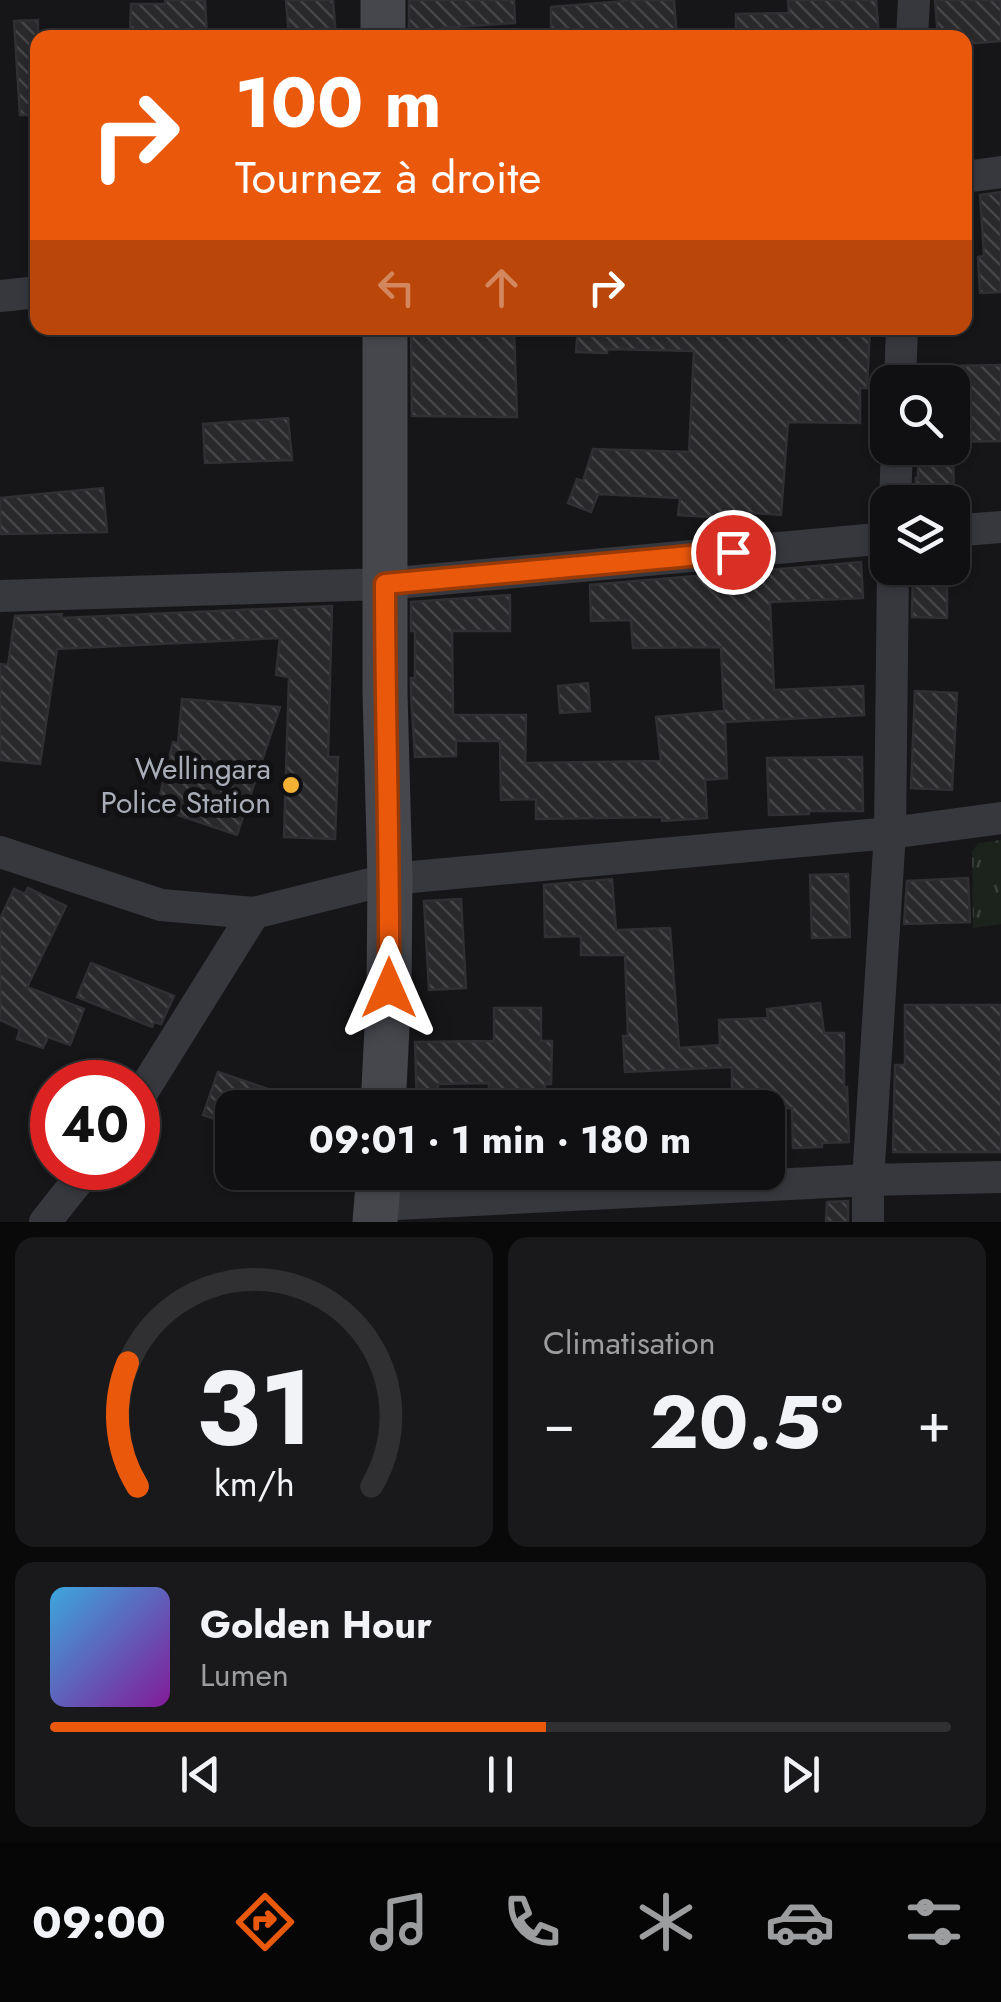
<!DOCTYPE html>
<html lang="fr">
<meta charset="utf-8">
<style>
body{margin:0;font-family:Jost,sans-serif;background:#19191b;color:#f1f3f6;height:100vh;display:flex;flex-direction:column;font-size:38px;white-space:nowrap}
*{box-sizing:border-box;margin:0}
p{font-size:32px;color:#9c9d9f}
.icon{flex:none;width:55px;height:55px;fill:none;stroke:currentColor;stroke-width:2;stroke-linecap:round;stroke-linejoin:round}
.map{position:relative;height:1222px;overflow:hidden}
.details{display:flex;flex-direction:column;gap:15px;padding:15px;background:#09090a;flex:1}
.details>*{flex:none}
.hud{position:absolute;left:30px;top:30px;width:942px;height:305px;border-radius:20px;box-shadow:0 2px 8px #0004,0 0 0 2px #303032;background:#ea580c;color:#fff;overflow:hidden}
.fabs{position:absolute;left:870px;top:365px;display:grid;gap:20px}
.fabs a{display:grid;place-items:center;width:100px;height:100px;border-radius:20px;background:#101012;box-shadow:0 2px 8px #0004,0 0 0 2px #303032;font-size:50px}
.speed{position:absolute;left:30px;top:1060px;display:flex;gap:20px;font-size:50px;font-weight:700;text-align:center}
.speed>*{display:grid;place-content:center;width:130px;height:130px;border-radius:50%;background:#101012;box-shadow:0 2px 8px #0004,0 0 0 2px #303032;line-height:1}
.speed .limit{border:15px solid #d22;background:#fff;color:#111}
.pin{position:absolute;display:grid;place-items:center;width:85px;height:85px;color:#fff;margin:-42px;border:5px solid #fff;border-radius:50%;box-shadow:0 2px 10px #0007}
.me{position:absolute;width:110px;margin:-55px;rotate:0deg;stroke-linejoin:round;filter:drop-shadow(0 0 8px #0008)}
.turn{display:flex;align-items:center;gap:35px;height:210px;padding:0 40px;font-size:45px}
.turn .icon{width:130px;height:130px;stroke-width:2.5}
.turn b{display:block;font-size:70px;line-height:85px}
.lanes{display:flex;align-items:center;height:95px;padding:0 40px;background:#0003;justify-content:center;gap:50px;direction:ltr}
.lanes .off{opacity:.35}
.big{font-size:75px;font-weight:700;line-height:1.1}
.details .tile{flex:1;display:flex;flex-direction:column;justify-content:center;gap:15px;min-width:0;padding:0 35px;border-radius:20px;background:#19191b}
.details .dial{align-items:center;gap:0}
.dial svg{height:260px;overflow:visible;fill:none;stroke:#303032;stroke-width:7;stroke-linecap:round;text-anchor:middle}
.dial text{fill:#f1f3f6;stroke:none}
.song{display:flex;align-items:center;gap:30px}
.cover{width:120px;height:120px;border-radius:15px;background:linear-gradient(135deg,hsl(200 70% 55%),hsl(290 70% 35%))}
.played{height:10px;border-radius:5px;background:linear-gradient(90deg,#ea580c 55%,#303032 55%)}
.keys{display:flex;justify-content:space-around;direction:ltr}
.heat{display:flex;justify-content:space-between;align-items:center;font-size:55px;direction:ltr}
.details .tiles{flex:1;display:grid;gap:15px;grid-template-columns:1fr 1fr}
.tile:last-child{grid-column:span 2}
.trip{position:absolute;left:215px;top:1090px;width:570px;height:100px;border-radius:20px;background:#101012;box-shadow:0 2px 8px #0004,0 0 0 2px #303032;font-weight:700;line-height:100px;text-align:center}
.menu{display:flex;height:160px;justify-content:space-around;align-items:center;background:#060607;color:#9c9d9f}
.menu .icon{width:70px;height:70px}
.menu .current{color:#ea580c}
.menu b{font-size:45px;color:#f1f3f6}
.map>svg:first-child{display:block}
</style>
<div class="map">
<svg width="1001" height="1222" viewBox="0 0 1001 1222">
<defs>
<pattern id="grass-tufts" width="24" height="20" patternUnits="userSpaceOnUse" patternTransform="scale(2.5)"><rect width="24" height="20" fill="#1c231d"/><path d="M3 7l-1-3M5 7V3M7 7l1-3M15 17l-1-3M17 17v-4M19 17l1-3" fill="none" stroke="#3a403c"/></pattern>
<pattern id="building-back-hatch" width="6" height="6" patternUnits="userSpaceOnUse" patternTransform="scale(2.5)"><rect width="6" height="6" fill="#29292c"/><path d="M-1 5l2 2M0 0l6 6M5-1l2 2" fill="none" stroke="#454548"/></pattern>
</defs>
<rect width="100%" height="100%" fill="#161618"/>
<polygon fill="url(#grass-tufts)" points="1001,840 1001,924 973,928 972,851 979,843"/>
<g fill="url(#building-back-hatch)" stroke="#303034" stroke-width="2.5">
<polygon points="165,0 205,0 207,38 168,38 168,33 130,33 131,4 166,4"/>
<polygon points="286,0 333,0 336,38 289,38"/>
<polygon points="409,0 514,0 515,23 442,28 442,38 409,38"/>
<polygon points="638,0 674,0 677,38 551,38 551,7"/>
<polygon points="788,0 876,0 879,35 736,38 736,14 789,13"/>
<polygon points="935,0 1001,0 1001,41 965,44 965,38 938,38"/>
<polygon points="38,20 38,115 20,115 14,21"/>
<polygon points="1001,192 1001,292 980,293 978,257 984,256 980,195"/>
<polygon points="411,328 442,328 442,332 514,330 517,417 412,416"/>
<polygon points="578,328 870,328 867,388 860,388 860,423 788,422 781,515 729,511 728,518 678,515 680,498 598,494 591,512 568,503 577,479 583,481 593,449 689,452 694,351 607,349 607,353 576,352"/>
<polygon points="1001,365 1001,441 952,442 952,366"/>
<polygon points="288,418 292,460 205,463 203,424"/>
<polygon points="918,448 953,448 954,502 920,502 920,500 915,500 916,478 918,478"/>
<polygon points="103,488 107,532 0,534 0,498"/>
<polygon points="861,562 863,598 770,602 774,690 863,686 864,715 725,722 727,778 705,780 707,818 662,821 662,817 536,819 536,799 501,800 500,741 456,741 456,756 415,757 411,693 411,678 415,678 415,631 411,631 411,602 510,595 510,631 452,631 453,715 526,715 525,763 661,761 656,717 724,711 721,647 633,648 631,620 591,621 590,585"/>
<polygon points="913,568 947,568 947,618 912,617"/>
<polygon points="332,606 328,757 338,757 335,839 284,837 289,677 276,675 280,638 57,649 40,764 0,760 0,664 8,665 15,616 62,614 61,618"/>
<polygon points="588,683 590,711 560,713 558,686"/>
<polygon points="915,691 957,693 952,790 911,788"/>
<polygon points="182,699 280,707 237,835 157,808 173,742 178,744"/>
<polygon points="862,757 863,811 809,811 809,814 769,815 767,758"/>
<polygon points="848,874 850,937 812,938 810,875"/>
<polygon points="968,878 970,922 904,924 907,881"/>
<polygon points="612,879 616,930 670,928 679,1048 720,1045 719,1020 768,1018 767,1009 820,1003 824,1033 844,1033 844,1087 847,1087 849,1142 822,1143 822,1147 793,1148 792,1108 732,1108 732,1067 625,1072 623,1036 628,1036 625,955 581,955 581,936 545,937 544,885"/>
<polygon points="28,888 66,906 27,987 84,1009 70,1045 48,1037 43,1048 17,1039 20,1029 0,1020 0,919 14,889 25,894"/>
<polygon points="461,899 466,988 429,990 424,901"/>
<polygon points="91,963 174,996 161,1024 154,1022 152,1027 77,997"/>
<polygon points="905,1005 1001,1005 1001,1152 893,1152 895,1065 905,1065"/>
<polygon points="494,1008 541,1008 541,1041 552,1041 551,1084 545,1084 545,1108 489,1108 489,1083 438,1084 438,1108 417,1108 415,1042 494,1041"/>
<polygon points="218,1072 312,1104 311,1108 232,1108 232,1125 203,1115"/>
<polygon points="848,1201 848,1222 826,1222 827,1202"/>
</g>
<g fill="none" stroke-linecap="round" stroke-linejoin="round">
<g stroke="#37383d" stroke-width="32">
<polyline points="912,38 914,0"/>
<polyline points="965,177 1001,172"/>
<polyline points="0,296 38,292"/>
<polyline points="900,382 902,328"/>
<polyline points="895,502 897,448"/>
<polyline points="952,531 1001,527"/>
<polyline points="0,596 385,584 888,538"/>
<polyline points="0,852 161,905 254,913"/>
<polyline points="138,1099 254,913 390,879 890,833 1001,818"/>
<polyline points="377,1205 868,1180 1001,1177"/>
<polyline points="45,1222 88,1168"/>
<polyline points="868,1222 868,1180 890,833 893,568"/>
</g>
<g stroke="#45474d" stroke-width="45">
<polyline points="383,0 383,38"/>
<polyline points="383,1108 389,988 390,879 385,693 385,328"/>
<polyline points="375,1222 379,1172"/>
</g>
</g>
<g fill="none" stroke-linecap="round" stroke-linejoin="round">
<g stroke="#983908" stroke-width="25">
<path id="route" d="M389 988C390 853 385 719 385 584L733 552"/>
</g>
<use href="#route" stroke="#ea580c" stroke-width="18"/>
</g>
<circle fill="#f2b134" stroke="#111113" stroke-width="4" cx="291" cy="785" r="10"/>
<g text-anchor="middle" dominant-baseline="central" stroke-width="10" stroke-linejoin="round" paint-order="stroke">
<g font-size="30" fill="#a8adb8" stroke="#111113" text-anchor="end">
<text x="271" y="768">Wellingara<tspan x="271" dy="34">Police Station</tspan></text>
</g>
</g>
</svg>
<div class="fabs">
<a><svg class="icon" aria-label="search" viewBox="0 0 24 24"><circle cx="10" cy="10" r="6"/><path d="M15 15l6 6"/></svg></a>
<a><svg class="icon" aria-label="layers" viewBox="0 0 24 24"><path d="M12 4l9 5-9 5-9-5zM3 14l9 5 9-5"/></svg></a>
</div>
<div class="speed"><div class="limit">40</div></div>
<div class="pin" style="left:733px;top:552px;background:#d93025"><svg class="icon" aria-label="arrive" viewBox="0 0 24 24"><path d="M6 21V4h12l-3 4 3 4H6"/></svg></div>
<svg class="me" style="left:389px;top:988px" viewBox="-20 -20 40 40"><path d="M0-17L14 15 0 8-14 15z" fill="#ea580c" stroke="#fff" stroke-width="4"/></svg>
<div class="trip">09:01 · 1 min · 180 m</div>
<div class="hud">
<div class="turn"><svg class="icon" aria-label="right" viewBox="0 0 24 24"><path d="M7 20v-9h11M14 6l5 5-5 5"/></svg><div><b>100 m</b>Tournez à droite</div></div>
<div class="lanes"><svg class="icon off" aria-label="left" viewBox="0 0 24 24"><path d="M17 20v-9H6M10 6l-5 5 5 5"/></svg><svg class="icon off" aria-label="ahead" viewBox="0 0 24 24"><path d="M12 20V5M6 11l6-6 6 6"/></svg><svg class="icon" aria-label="right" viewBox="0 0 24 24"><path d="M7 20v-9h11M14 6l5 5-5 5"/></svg></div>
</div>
</div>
<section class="details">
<div class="tiles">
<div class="tile dial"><svg viewBox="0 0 100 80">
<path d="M14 69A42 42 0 1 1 86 69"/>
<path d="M14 69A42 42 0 0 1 11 31" stroke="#ea580c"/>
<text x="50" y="56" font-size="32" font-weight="700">31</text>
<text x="50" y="72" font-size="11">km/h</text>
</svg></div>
<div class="tile"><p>Climatisation</p>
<div class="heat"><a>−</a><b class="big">20.5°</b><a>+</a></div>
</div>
<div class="tile">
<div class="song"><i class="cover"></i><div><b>Golden Hour</b><p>Lumen</p></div></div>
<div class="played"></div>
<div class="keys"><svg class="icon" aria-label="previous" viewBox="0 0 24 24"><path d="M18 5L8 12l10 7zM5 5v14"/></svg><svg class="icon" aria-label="pause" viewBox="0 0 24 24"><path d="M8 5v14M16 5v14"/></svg><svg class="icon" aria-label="next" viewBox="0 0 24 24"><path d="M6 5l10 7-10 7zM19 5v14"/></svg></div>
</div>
</div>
</section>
<nav class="menu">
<b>09:00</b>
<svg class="icon current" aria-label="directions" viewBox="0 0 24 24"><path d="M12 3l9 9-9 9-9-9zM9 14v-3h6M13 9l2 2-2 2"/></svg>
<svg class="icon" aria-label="music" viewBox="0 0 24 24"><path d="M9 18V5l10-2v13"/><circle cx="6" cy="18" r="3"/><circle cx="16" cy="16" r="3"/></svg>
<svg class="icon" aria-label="phone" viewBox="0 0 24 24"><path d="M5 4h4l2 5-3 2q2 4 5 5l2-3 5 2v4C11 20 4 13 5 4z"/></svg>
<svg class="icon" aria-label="climate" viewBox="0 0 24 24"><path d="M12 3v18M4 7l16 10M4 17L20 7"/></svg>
<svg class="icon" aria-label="car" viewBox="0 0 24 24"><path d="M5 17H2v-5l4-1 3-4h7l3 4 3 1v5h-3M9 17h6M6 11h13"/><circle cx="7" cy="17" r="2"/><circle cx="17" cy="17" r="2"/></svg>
<svg class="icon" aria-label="filters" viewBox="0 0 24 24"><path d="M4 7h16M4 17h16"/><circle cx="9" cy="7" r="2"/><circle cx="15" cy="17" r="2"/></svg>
</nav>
